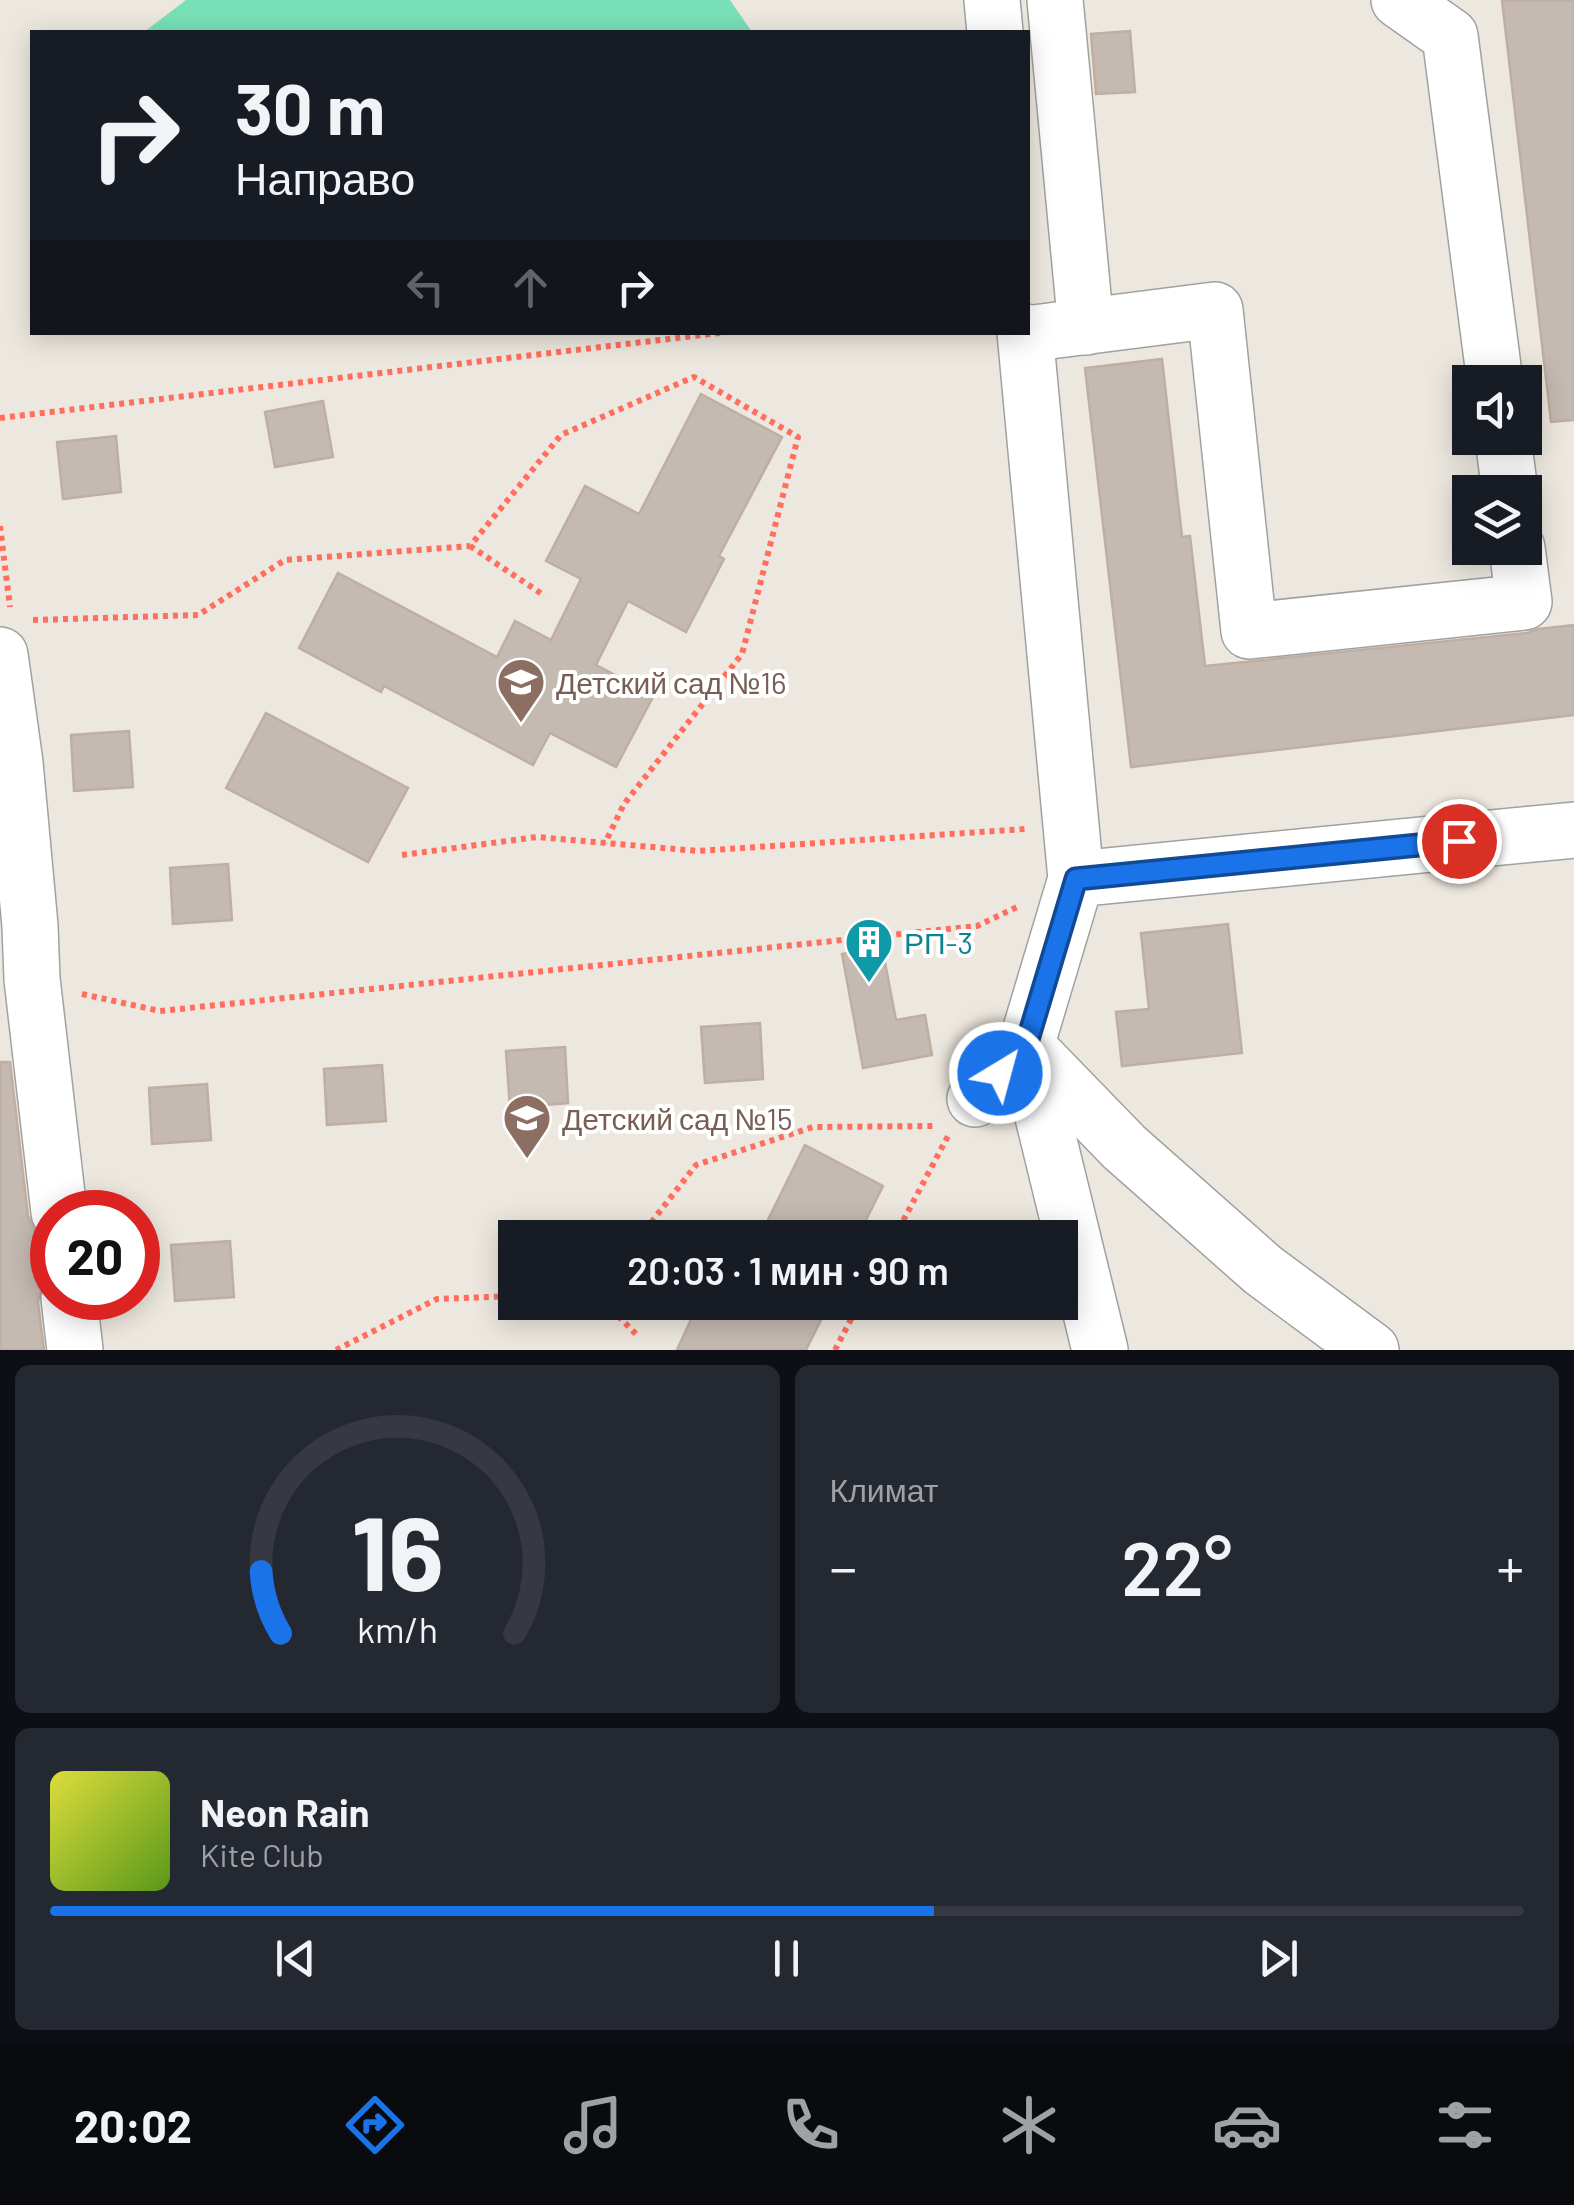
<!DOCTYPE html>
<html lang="ru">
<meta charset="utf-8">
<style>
body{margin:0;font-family:Barlow,sans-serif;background:#242831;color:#f1f3f6;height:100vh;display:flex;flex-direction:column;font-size:38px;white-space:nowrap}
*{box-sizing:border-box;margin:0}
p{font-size:32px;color:#9ea1a6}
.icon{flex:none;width:55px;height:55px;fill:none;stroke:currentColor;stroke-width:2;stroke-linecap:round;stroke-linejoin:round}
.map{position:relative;height:1350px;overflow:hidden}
.details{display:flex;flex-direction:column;gap:15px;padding:15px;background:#0d0f14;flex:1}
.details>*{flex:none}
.guide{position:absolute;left:30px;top:30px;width:1000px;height:305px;border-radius:0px;box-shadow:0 5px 25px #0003;background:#171b24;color:#f1f3f6;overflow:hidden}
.buttons{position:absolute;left:1452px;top:365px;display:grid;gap:20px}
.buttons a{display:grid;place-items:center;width:90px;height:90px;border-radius:0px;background:#171b24;box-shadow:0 5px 25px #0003;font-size:50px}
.speed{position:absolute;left:30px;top:1190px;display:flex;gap:20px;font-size:50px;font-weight:700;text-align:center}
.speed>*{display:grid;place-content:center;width:130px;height:130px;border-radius:50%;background:#171b24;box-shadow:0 5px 25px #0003;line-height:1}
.speed .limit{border:15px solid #d22;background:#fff;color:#111}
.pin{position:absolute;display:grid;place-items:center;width:85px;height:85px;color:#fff;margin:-42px;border:5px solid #fff;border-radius:50%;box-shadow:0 2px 10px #0007}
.me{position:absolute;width:110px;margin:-55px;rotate:37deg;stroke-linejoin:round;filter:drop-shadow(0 0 8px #0008)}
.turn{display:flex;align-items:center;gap:35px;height:210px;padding:0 40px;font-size:45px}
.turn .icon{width:130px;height:130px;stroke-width:2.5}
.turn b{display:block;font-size:70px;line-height:85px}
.lanes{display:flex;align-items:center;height:95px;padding:0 40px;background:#0003;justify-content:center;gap:50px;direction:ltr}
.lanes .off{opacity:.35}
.big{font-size:75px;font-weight:600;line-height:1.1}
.details .card{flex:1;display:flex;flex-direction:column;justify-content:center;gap:15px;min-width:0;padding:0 35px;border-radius:15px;background:#242831}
.details .dial{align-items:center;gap:0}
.dial svg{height:260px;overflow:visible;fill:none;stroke:#363941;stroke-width:7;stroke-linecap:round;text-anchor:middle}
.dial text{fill:#f1f3f6;stroke:none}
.song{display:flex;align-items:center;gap:30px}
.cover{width:120px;height:120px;border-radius:15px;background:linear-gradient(135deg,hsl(60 70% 55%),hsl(90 70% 35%))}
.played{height:10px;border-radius:5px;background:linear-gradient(90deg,#1a73e8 60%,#363941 60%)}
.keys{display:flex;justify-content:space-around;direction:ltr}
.heat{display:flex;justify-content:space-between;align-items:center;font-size:55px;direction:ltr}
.details .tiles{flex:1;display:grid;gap:15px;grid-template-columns:1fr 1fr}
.card:last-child{grid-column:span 2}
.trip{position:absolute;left:498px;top:1220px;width:580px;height:100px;border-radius:0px;background:#171b24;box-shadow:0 5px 25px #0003;font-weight:600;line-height:100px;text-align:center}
.menu{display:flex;height:160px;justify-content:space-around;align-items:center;background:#090b0e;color:#9ea1a6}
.menu .icon{width:70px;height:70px}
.menu .selected{color:#1a73e8}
.menu b{font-size:45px;color:#f1f3f6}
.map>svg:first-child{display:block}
</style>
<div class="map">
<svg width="1574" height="1350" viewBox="0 0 1574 1350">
<rect width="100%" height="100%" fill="#ede8df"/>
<polygon fill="#78e0b8" points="186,0 730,0 752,32 144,32"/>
<g fill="#c4bab2" stroke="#bfaea1" stroke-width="2.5">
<polygon points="1502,0 1574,0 1574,420 1551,422"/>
<polygon points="1130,31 1135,92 1096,94 1091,34"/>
<polygon points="1162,359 1182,537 1190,536 1205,666 1527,633 1538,629 1574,625 1574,715 1131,767 1085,368"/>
<polygon points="701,394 782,437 719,556 724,559 686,632 628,601 596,665 654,695 616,767 550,733 533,765 384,686 381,692 299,648 338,573 497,657 515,621 551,640 581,579 546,561 585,486 639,514"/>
<polygon points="323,401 333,457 275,467 265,412"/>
<polygon points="116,436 121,492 63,499 57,442"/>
<polygon points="266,713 408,788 368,862 226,788"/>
<polygon points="129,731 133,787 74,791 71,735"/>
<polygon points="228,864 232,920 173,924 170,868"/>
<polygon points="1228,924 1242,1053 1122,1066 1116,1012 1149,1009 1141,933"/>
<polygon points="882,947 896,1020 925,1015 932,1055 863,1068 842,954"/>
<polygon points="760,1023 763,1079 705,1083 701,1027"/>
<polygon points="565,1047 568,1103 510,1108 506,1051"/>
<polygon points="0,1062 10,1062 28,1216 35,1231 40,1266 42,1283 38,1302 44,1350 0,1350"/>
<polygon points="382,1065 386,1121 327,1125 324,1069"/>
<polygon points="207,1084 211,1140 152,1144 149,1088"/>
<polygon points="805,1145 883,1186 857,1238 759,1238"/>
<polygon points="230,1241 234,1297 175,1301 171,1245"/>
<polygon points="699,1302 830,1302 806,1350 677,1350"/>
</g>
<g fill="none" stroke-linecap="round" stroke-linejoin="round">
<g stroke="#a1a1a1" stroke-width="58">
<g id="minor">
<polyline points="992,0 995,32"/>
<polyline points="1055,0 1086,327"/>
<polyline points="1399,0 1450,36 1495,382"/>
<polyline points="1026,334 1215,310 1249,631 1524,602 1517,548"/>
<polyline points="1503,438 1510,492"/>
<polyline points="0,655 15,763 30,926 32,979 59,1212"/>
<polyline points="1076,879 1574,830"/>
<polyline points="1026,1046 1124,1147 1263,1270 1371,1350"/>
<polyline points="1026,1047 1100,1350"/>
<polyline points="975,1099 1026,1046 1076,879 1025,332"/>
<polyline points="69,1298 75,1350"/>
</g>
</g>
<g stroke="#ff6e5e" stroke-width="6" stroke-dasharray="5 5" stroke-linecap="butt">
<polyline points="0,418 728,332"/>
<polyline points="0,526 10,607"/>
<polyline points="470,546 545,596"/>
<polyline points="33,620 198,615 285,560 470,546 561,435 694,377 798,437 742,654 624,804 605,843"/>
<polyline points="402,855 537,837 698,851 1025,829"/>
<polyline points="82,994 160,1011 977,926 1019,906"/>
<polyline points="639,1238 696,1165 813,1127 937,1126"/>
<polyline points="894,1238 948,1136"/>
<polyline points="604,1302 639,1337"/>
<polyline points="336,1350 437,1299 515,1296"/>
<polyline points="835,1350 860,1302"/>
</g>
<use href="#minor" stroke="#fff" stroke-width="55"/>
</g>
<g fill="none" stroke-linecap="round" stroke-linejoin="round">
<g stroke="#114b97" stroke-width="25">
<polyline id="route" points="1000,1073 1026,1046 1076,879 1459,841"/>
</g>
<use href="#route" stroke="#1a73e8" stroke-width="18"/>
</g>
<defs>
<g id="school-pin" transform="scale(2.5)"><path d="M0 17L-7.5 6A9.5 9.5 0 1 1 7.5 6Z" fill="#8d6e63" stroke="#fff"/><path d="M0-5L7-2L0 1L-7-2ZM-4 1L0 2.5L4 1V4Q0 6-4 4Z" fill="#fff"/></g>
<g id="building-pin" transform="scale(2.5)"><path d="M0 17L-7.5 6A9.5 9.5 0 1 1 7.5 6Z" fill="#0f9aa8" stroke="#fff"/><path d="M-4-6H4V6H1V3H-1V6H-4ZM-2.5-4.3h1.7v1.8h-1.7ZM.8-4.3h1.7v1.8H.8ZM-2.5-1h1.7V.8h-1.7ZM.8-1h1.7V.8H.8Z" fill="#fff"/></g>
</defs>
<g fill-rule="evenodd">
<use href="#school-pin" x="521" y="682"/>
<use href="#building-pin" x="869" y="942"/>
<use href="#school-pin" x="527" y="1118"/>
</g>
<g text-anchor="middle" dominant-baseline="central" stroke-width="8" stroke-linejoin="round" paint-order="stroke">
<g font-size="30" fill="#785e54" stroke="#fff" text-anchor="start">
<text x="556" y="682">Детский сад №16</text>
<text x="562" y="1118">Детский сад №15</text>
</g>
<g font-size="30" fill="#0d838f" stroke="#fff" text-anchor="start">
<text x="904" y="942">РП-3</text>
</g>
</g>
</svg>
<div class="buttons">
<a><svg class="icon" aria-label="sound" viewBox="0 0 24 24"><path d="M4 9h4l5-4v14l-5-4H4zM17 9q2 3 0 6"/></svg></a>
<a><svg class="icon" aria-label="layers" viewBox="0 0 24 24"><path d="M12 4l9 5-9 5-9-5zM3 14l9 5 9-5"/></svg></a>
</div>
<div class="speed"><div class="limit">20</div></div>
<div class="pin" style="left:1459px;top:841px;background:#d93025"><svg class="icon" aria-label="arrive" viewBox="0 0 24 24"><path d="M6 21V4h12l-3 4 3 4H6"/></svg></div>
<svg class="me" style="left:1000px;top:1073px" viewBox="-20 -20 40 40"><circle r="17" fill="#1a73e8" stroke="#fff" stroke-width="3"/><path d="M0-11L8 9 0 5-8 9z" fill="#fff"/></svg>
<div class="trip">20:03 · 1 мин · 90 m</div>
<div class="guide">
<div class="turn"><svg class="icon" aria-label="right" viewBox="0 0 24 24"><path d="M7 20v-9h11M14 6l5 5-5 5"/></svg><div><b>30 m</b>Направо</div></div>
<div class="lanes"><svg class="icon off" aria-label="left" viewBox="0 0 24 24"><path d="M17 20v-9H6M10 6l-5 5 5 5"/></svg><svg class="icon off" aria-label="ahead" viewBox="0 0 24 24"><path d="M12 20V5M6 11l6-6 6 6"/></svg><svg class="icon" aria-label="right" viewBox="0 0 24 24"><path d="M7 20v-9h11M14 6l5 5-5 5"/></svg></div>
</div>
</div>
<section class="details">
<div class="tiles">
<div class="card dial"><svg viewBox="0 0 100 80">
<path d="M14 69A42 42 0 1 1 86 69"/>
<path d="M14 69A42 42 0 0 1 8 50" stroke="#1a73e8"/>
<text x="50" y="56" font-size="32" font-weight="700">16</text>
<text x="50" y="72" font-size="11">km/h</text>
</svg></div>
<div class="card"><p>Климат</p>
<div class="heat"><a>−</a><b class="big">22°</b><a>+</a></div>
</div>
<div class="card">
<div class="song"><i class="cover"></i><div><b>Neon Rain</b><p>Kite Club</p></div></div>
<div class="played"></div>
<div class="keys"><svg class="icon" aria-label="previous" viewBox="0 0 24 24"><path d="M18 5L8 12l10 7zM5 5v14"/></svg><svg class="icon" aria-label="pause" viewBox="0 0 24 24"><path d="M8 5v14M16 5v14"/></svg><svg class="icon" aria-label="next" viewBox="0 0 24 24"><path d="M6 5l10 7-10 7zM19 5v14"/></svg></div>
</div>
</div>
</section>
<nav class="menu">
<b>20:02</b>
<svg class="icon selected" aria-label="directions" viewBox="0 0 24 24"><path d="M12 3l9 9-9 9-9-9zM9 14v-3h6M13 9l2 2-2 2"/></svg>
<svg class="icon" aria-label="music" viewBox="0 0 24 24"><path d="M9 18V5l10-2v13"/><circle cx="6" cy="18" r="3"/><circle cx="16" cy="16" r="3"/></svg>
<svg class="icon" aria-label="phone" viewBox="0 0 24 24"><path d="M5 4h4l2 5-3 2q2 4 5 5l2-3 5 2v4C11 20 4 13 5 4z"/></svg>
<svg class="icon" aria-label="climate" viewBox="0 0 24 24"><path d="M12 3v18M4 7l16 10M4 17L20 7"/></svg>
<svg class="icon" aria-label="car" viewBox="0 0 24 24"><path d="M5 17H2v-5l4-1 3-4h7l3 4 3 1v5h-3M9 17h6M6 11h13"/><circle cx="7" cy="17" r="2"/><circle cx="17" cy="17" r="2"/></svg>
<svg class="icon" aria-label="filters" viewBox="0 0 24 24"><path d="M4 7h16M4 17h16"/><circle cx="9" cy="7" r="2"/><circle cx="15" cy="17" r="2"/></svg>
</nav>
